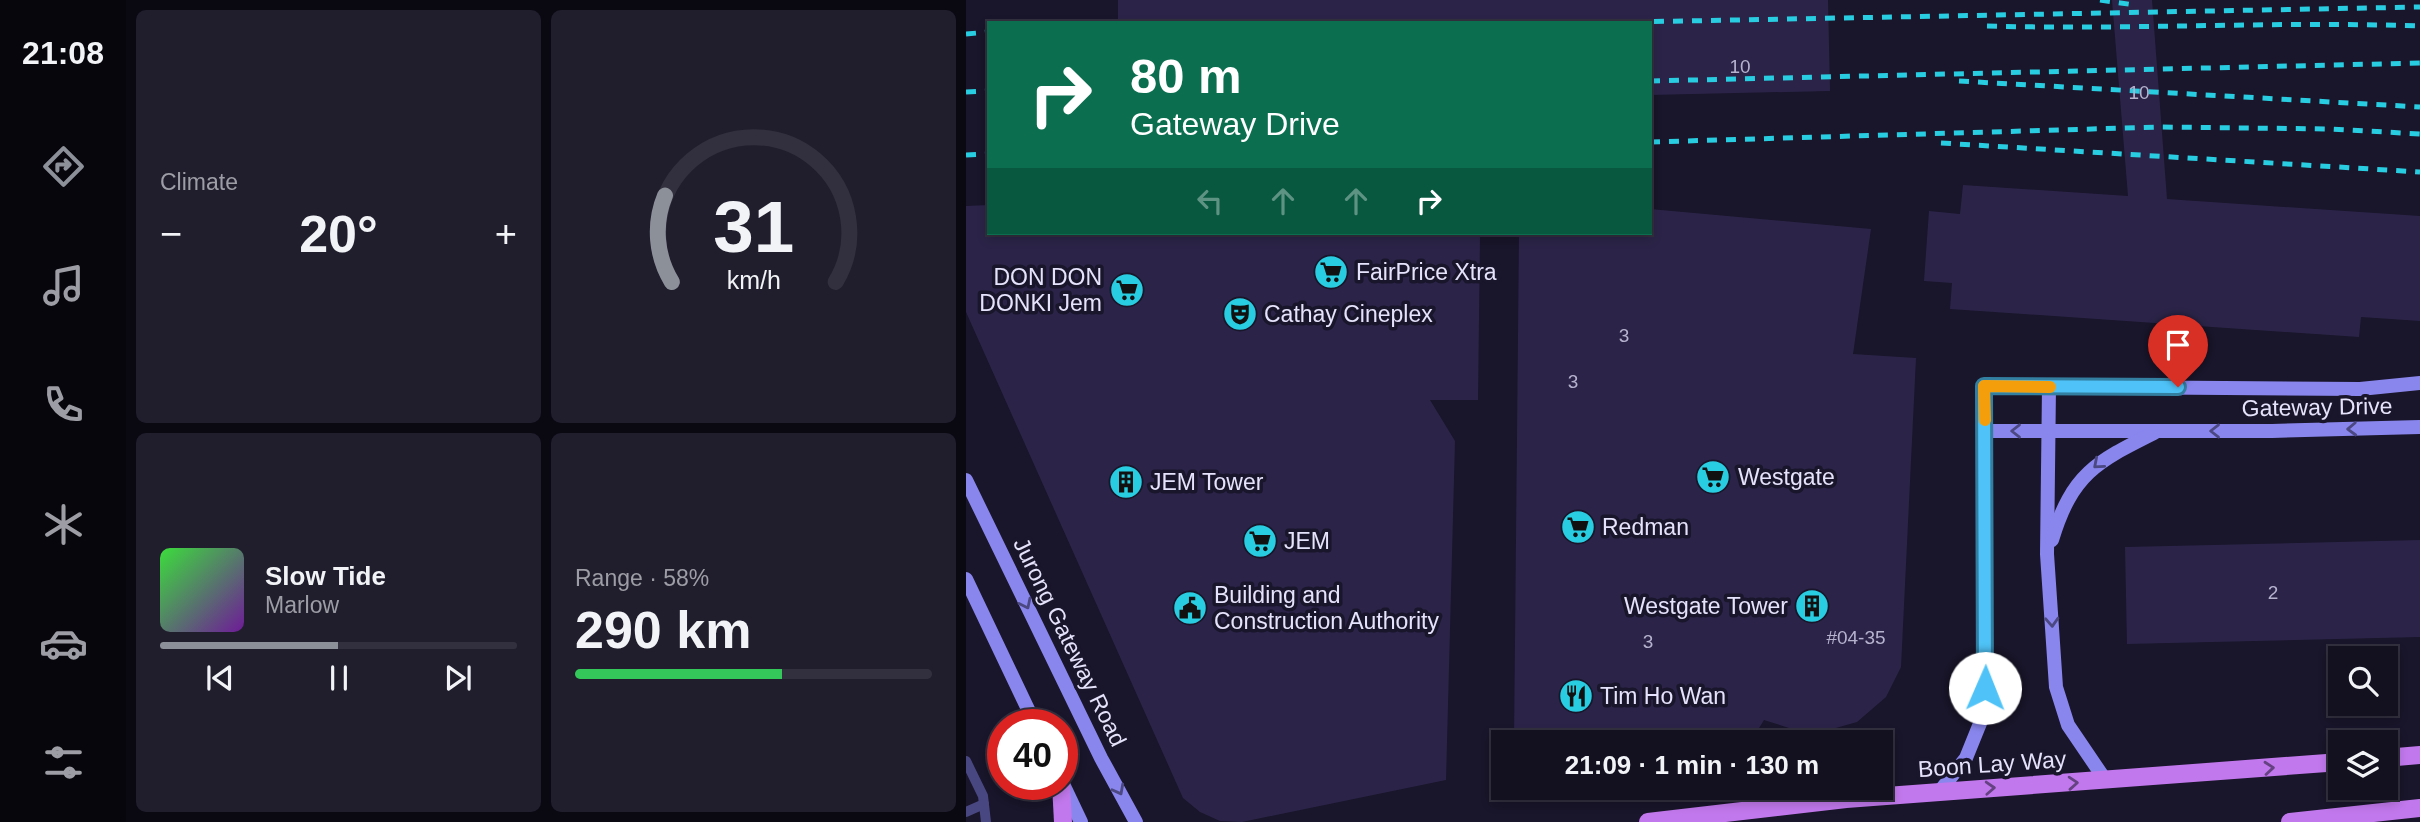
<!DOCTYPE html>
<meta charset="utf-8">
<style>
body{margin:0;font-family:Helvetica,sans-serif;background:#201e2d;color:#f1f3f6;height:100vh;display:flex;flex-direction:column;font-size:26px;white-space:nowrap}
*{box-sizing:border-box;margin:0}
p{font-size:23px;color:#9d9da5}
.icon{flex:none;width:38px;height:38px;fill:none;stroke:currentColor;stroke-width:2;stroke-linecap:round;stroke-linejoin:round}
.map{position:relative;flex:1;overflow:hidden}
.drawer{display:flex;flex-direction:column;gap:10px;padding:10px;background:#0a0912;width:840px}
.drawer>*{flex:none}
.hud{position:absolute;left:21px;top:21px;width:665px;height:214px;border-radius:0px;box-shadow:0 4px 10px #0003,0 0 0 2px #32303e;background:#0b6e4f;color:#fff;overflow:hidden}
.buttons{position:absolute;left:1362px;top:646px;display:grid;gap:14px}
.buttons a{display:grid;place-items:center;width:70px;height:70px;border-radius:0px;background:#131020;box-shadow:0 4px 10px #0003,0 0 0 2px #32303e;font-size:35px}
.speed{position:absolute;left:21px;top:709px;display:flex;gap:14px;font-size:35px;font-weight:700;text-align:center}
.speed>*{display:grid;place-content:center;width:91px;height:91px;border-radius:50%;background:#131020;box-shadow:0 4px 10px #0003,0 0 0 2px #32303e;line-height:1}
.speed .limit{border:10px solid #d22;background:#fff;color:#111}
.pin{position:absolute;display:grid;place-items:center;width:60px;height:60px;color:#fff;margin:-72px -30px;border-radius:50% 50% 50% 0;rotate:-45deg;box-shadow:0 0 7px #0007}
.pin .icon{rotate:45deg}
.me{position:absolute;width:77px;margin:-38px;rotate:1deg;stroke-linejoin:round;filter:drop-shadow(0 0 5px #0008)}
.turn{display:flex;align-items:center;gap:24px;height:147px;padding:0 28px;font-size:32px}
.turn .icon{width:91px;height:91px;stroke-width:2.5}
.turn b{display:block;font-size:49px;line-height:60px}
.lanes{display:flex;align-items:center;height:66px;padding:0 28px;background:#0003;justify-content:center;gap:35px;direction:ltr}
.lanes .off{opacity:.35}
.big{font-size:52px;font-weight:700;line-height:1.1}
.drawer .widget{flex:1;display:flex;flex-direction:column;justify-content:center;gap:10px;min-width:0;padding:0 24px;border-radius:10px;background:#201e2d}
.drawer .dial{align-items:center;gap:0}
.dial svg{height:182px;overflow:visible;fill:none;stroke:#32303e;stroke-width:7;stroke-linecap:round;text-anchor:middle}
.dial text{fill:#f1f3f6;stroke:none}
.song{display:flex;align-items:center;gap:21px}
.cover{width:84px;height:84px;border-radius:10px;background:linear-gradient(135deg,hsl(120 70% 55%),hsl(280 70% 35%))}
.played{height:7px;border-radius:4px;background:linear-gradient(90deg,#8c9099 50%,#32303e 50%)}
.keys{display:flex;justify-content:space-around;direction:ltr}
.heat{display:flex;justify-content:space-between;align-items:center;font-size:38px;direction:ltr}
.charge{height:10px;border-radius:5px;background:linear-gradient(90deg,#34c759 58%,#32303e 0)}
.drawer .tiles{flex:1;display:grid;gap:10px;grid-template-columns:repeat(2,1fr)}
.trip{position:absolute;left:525px;top:730px;width:402px;height:70px;border-radius:0px;background:#131020;box-shadow:0 4px 10px #0003,0 0 0 2px #32303e;font-weight:700;line-height:70px;text-align:center}
main{display:flex;flex:1;min-height:0}
.menu{display:flex;flex-direction:column;width:126px;justify-content:space-around;align-items:center;background:#08060d;color:#9d9da5}
.menu .icon{width:49px;height:49px}
.menu .selected{color:#8c9099}
.menu b{font-size:32px;color:#f1f3f6}
.map>svg:first-child{display:block}
</style>
<main>
<nav class="menu">
<b>21:08</b>
<svg class="icon selected" aria-label="directions" viewBox="0 0 24 24"><path d="M12 3l9 9-9 9-9-9zM9 14v-3h6M13 9l2 2-2 2"/></svg>
<svg class="icon" aria-label="music" viewBox="0 0 24 24"><path d="M9 18V5l10-2v13"/><circle cx="6" cy="18" r="3"/><circle cx="16" cy="16" r="3"/></svg>
<svg class="icon" aria-label="phone" viewBox="0 0 24 24"><path d="M5 4h4l2 5-3 2q2 4 5 5l2-3 5 2v4C11 20 4 13 5 4z"/></svg>
<svg class="icon" aria-label="climate" viewBox="0 0 24 24"><path d="M12 3v18M4 7l16 10M4 17L20 7"/></svg>
<svg class="icon" aria-label="car" viewBox="0 0 24 24"><path d="M5 17H2v-5l4-1 3-4h7l3 4 3 1v5h-3M9 17h6M6 11h13"/><circle cx="7" cy="17" r="2"/><circle cx="17" cy="17" r="2"/></svg>
<svg class="icon" aria-label="filters" viewBox="0 0 24 24"><path d="M4 7h16M4 17h16"/><circle cx="9" cy="7" r="2"/><circle cx="15" cy="17" r="2"/></svg>
</nav>
<section class="drawer">
<div class="tiles">
<div class="widget"><p>Climate</p>
<div class="heat"><a>−</a><b class="big">20°</b><a>+</a></div>
</div>
<div class="widget dial"><svg viewBox="0 0 100 80">
<path d="M14 69A42 42 0 1 1 86 69"/>
<path d="M14 69A42 42 0 0 1 11 31" stroke="#8c9099"/>
<text x="50" y="56" font-size="32" font-weight="700">31</text>
<text x="50" y="72" font-size="11">km/h</text>
</svg></div>
<div class="widget">
<div class="song"><i class="cover"></i><div><b>Slow Tide</b><p>Marlow</p></div></div>
<div class="played"></div>
<div class="keys"><svg class="icon" aria-label="previous" viewBox="0 0 24 24"><path d="M18 5L8 12l10 7zM5 5v14"/></svg><svg class="icon" aria-label="pause" viewBox="0 0 24 24"><path d="M8 5v14M16 5v14"/></svg><svg class="icon" aria-label="next" viewBox="0 0 24 24"><path d="M6 5l10 7-10 7zM19 5v14"/></svg></div>
</div>
<div class="widget"><p>Range · 58%</p><b class="big">290 km</b><div class="charge"></div></div>
</div>
</section>
<div class="map">
<svg width="1454" height="822" viewBox="0 0 1454 822">
<rect width="100%" height="100%" fill="#19152a"/>
<g fill="#2b2448">
<polygon points="152,0 862,0 864,91 684,95 684,23 152,23"/>
<polygon points="1146,0 1186,0 1201,199 1454,216 1454,321 1395,317 1393,337 984,309 986,283 958,281 963,211 994,214 997,185 1162,196"/>
<polygon points="23,205 23,233 361,233 363,235 514,237 512,400 464,400 489,441 480,780 276,822 254,821 234,812 217,798 0,312 0,206"/>
<polygon points="684,209 905,229 887,354 950,358 935,667 920,697 891,722 845,735 798,720 790,733 641,742 548,742 553,233 684,233"/>
<polygon points="1454,540 1454,637 1161,644 1159,547"/>
</g>
<g fill="none" stroke-linecap="round" stroke-linejoin="round">
<g stroke="#494782" stroke-width="10">
<polyline points="0,761 17,796 20,822"/>
<polyline points="0,812 18,804"/>
</g>
<g stroke="#8986ee" stroke-width="14">
<polyline points="1083,387 1081,554 1090,687 1102,725 1140,781"/>
<polyline points="1019,431 1306,431 1454,427"/>
<polyline points="0,480 135,758 170,822"/>
<path d="M1086 540C1106 474 1130 462 1188 433"/>
<polyline points="0,579 69,724"/>
<polyline points="96,782 115,822"/>
<polyline points="974,791 1000,758 1019,711 1018,386 1394,389 1454,383"/>
</g>
<g stroke="#c178ec" stroke-width="18">
<polyline points="1419,758 1454,755"/>
<polyline points="95,784 97,822"/>
<polyline points="682,822 880,799 1374,762"/>
<polyline points="1324,822 1454,808"/>
</g>
<g stroke="#28cde1" stroke-width="5" stroke-dasharray="10 9" stroke-linecap="butt">
<polyline points="1134,0 1169,5"/>
<polyline points="612,23 1454,7"/>
<path d="M1021 26C1166 30 1310 21 1454 26"/>
<polyline points="0,34 23,32"/>
<polyline points="684,81 1454,63"/>
<polyline points="993,81 1454,107"/>
<polyline points="0,92 23,91"/>
<polyline points="684,142 1194,127 1365,129 1454,134"/>
<polyline points="975,143 1454,172"/>
<polyline points="0,155 23,154"/>
</g>
</g>
<defs><path id="oneway-chevron" d="M-2-3.5L2.5 0L-2 3.5" fill="none" stroke-width="1.6" stroke-linecap="round" stroke-linejoin="round" transform="scale(1.75)"/></defs>
<g stroke="#4b4882">
<use href="#oneway-chevron" transform="translate(1386 429) rotate(178)"/>
<use href="#oneway-chevron" transform="translate(1050 431) rotate(-180)"/>
<use href="#oneway-chevron" transform="translate(1249 431) rotate(180)"/>
<use href="#oneway-chevron" transform="translate(1132 464) rotate(139)"/>
<use href="#oneway-chevron" transform="translate(60 604) rotate(64)"/>
<use href="#oneway-chevron" transform="translate(1086 622) rotate(87)"/>
<use href="#oneway-chevron" transform="translate(153 790) rotate(62)"/>
</g>
<g stroke="#654281">
<use href="#oneway-chevron" transform="translate(1303 768) rotate(-5)"/>
<use href="#oneway-chevron" transform="translate(1107 783) rotate(-4)"/>
<use href="#oneway-chevron" transform="translate(1024 788) rotate(-3)"/>
</g>
<g fill="none" stroke-linecap="round" stroke-linejoin="round">
<g stroke="#337fa1" stroke-width="18">
<polyline id="route" points="1019,688 1018,386 1212,387"/>
</g>
<use href="#route" stroke="#4fc3f7" stroke-width="12"/>
<polyline stroke="#f59e0b" stroke-width="12" points="1019,420 1018,386 1084,387"/>
</g>
<defs>
<g id="supermarket-disc" transform="scale(1.75)"><circle r="9.5" fill="#28cde1" stroke="#19152a"/><path d="M-6-5.5h2.5l.6 2H6L4.5 2H-2.5L-4.4-4H-6ZM-1.5 3.2a1.3 1.3 0 1 0 .1 0ZM3 3.2a1.3 1.3 0 1 0 .1 0Z" fill="#111"/></g>
<g id="theatre-disc" transform="scale(1.75)"><circle r="9.5" fill="#28cde1" stroke="#19152a"/><path d="M-5-5.5Q0-4 5-5.5V0Q5 5 0 6Q-5 5-5 0ZM-3.3-2.5H-1v1.5H-3.3ZM1-2.5H3.3v1.5H1ZM-2.8 1Q0 5.5 2.8 1Z" fill="#111"/></g>
<g id="building-disc" transform="scale(1.75)"><circle r="9.5" fill="#28cde1" stroke="#19152a"/><path d="M-4-6H4V6H1V3H-1V6H-4ZM-2.5-4.3h1.7v1.8h-1.7ZM.8-4.3h1.7v1.8H.8ZM-2.5-1h1.7V.8h-1.7ZM.8-1h1.7V.8H.8Z" fill="#111"/></g>
<g id="civic-disc" transform="scale(1.75)"><circle r="9.5" fill="#28cde1" stroke="#19152a"/><path d="M-.6-6.5H3V-4.5H.6V-3L4-1V1h2V6H-6V1h2V-1L-.6-3ZM-1.2 2.5V6h2.4V2.5Z" fill="#111"/></g>
<g id="restaurant-disc" transform="scale(1.75)"><circle r="9.5" fill="#28cde1" stroke="#19152a"/><path d="M-5-6h1v4h1v-4h1v4h1v-4h1v5L-1.5 .5V6h-2V.5L-5-1ZM5-6V6H3V1.5H1.5Q1.5-4 5-6Z" fill="#111"/></g>
</defs>
<g fill-rule="evenodd">
<use href="#supermarket-disc" x="365" y="272"/>
<use href="#supermarket-disc" x="161" y="290"/>
<use href="#theatre-disc" x="274" y="314"/>
<use href="#supermarket-disc" x="747" y="477"/>
<use href="#building-disc" x="160" y="482"/>
<use href="#supermarket-disc" x="612" y="527"/>
<use href="#supermarket-disc" x="294" y="541"/>
<use href="#building-disc" x="846" y="606"/>
<use href="#civic-disc" x="224" y="608"/>
<use href="#restaurant-disc" x="610" y="696"/>
</g>
<g text-anchor="middle" dominant-baseline="central" stroke-width="7" stroke-linejoin="round" paint-order="stroke">
<g font-size="19" fill="#b6b2ce">
<text x="774" y="66">10</text>
<text x="1173" y="92">10</text>
<text x="658" y="335">3</text>
<text x="607" y="381">3</text>
<text x="1307" y="592">2</text>
<text x="890" y="637">#04-35</text>
<text x="682" y="641">3</text>
</g>
<g font-size="23" fill="#e5e2fb" stroke="#19152a" text-anchor="start">
<text x="390" y="272">FairPrice Xtra</text>
<text x="136" y="277" text-anchor="end">DON DON<tspan x="136" dy="26">DONKI Jem</tspan></text>
<text x="298" y="314">Cathay Cineplex</text>
<text x="772" y="477">Westgate</text>
<text x="184" y="482">JEM Tower</text>
<text x="636" y="527">Redman</text>
<text x="318" y="541">JEM</text>
<text x="248" y="595">Building and<tspan x="248" dy="26">Construction Authority</tspan></text>
<text x="822" y="606" text-anchor="end">Westgate Tower</text>
<text x="634" y="696">Tim Ho Wan</text>
</g>
<g font-size="23" fill="#e5e2fb" stroke="#19152a">
<text transform="translate(1351 407) rotate(-1)">Gateway Drive</text>
<text transform="translate(104 642) rotate(64)">Jurong Gateway Road</text>
<text transform="translate(1026 764) rotate(-4)">Boon Lay Way</text>
</g>
</g>
</svg>
<div class="buttons">
<a><svg class="icon" aria-label="search" viewBox="0 0 24 24"><circle cx="10" cy="10" r="6"/><path d="M15 15l6 6"/></svg></a>
<a><svg class="icon" aria-label="layers" viewBox="0 0 24 24"><path d="M12 4l9 5-9 5-9-5zM3 14l9 5 9-5"/></svg></a>
</div>
<div class="speed"><div class="limit">40</div></div>
<div class="pin" style="left:1212px;top:387px;background:#d93025"><svg class="icon" aria-label="arrive" viewBox="0 0 24 24"><path d="M6 21V4h12l-3 4 3 4H6"/></svg></div>
<svg class="me" style="left:1019px;top:688px" viewBox="-20 -20 40 40"><circle r="19" fill="#fff"/><path d="M0-13L10 11 0 6-10 11z" fill="#4fc3f7"/></svg>
<div class="trip">21:09 · 1 min · 130 m</div>
<div class="hud">
<div class="turn"><svg class="icon" aria-label="right" viewBox="0 0 24 24"><path d="M7 20v-9h11M14 6l5 5-5 5"/></svg><div><b>80 m</b>Gateway Drive</div></div>
<div class="lanes"><svg class="icon off" aria-label="left" viewBox="0 0 24 24"><path d="M17 20v-9H6M10 6l-5 5 5 5"/></svg><svg class="icon off" aria-label="ahead" viewBox="0 0 24 24"><path d="M12 20V5M6 11l6-6 6 6"/></svg><svg class="icon off" aria-label="ahead" viewBox="0 0 24 24"><path d="M12 20V5M6 11l6-6 6 6"/></svg><svg class="icon" aria-label="right" viewBox="0 0 24 24"><path d="M7 20v-9h11M14 6l5 5-5 5"/></svg></div>
</div>
</div>
</main>
